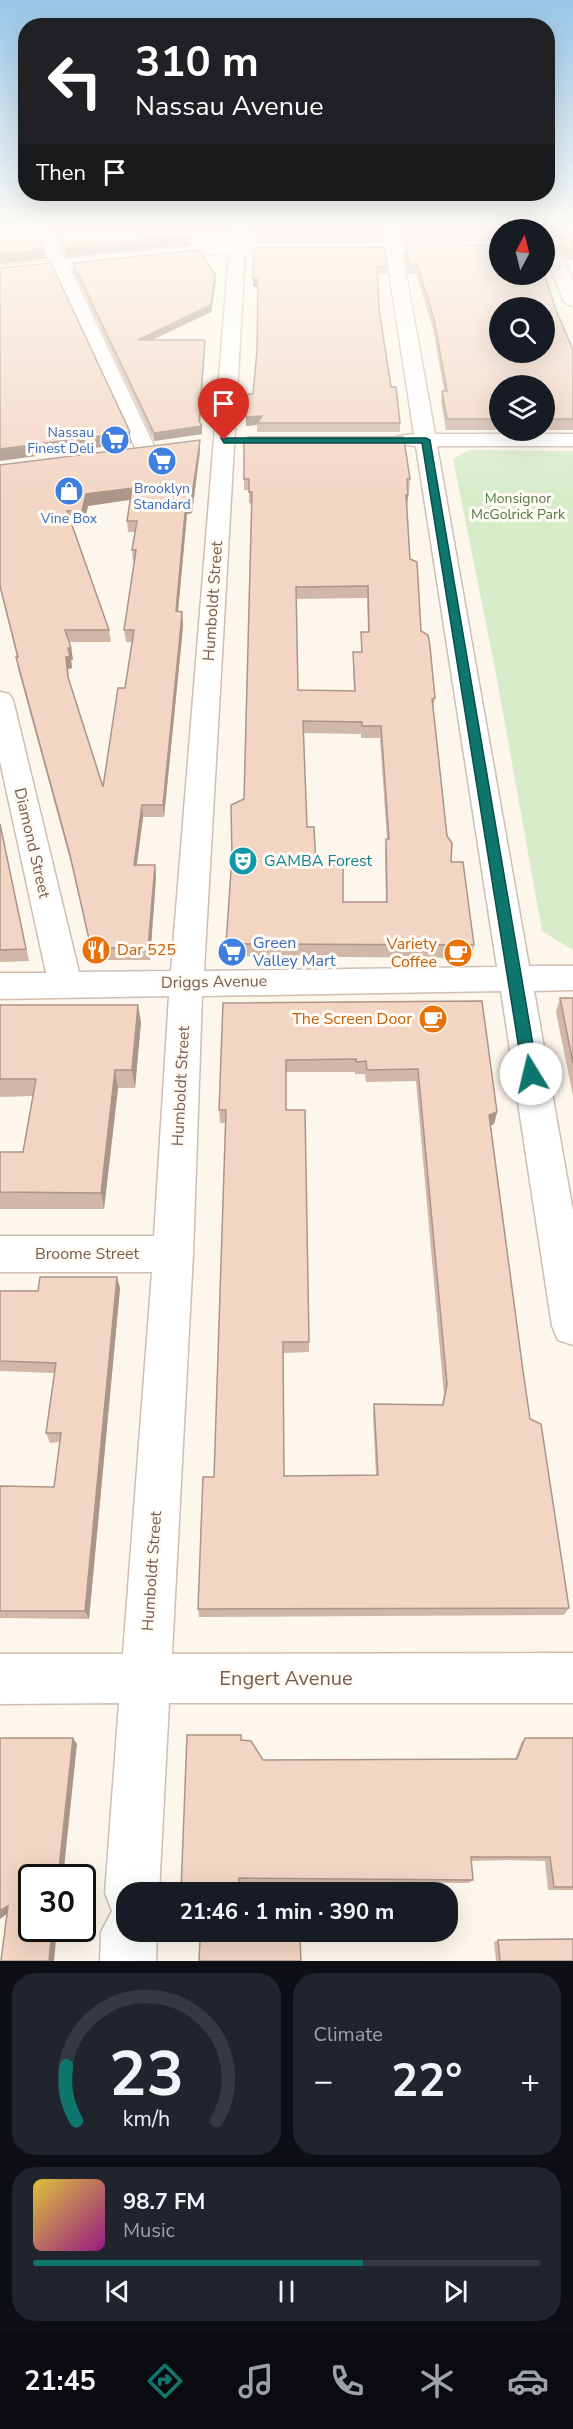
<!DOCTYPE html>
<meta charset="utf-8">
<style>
body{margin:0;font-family:"Nunito Sans",sans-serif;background:#20242c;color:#f1f3f6;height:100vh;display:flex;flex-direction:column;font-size:22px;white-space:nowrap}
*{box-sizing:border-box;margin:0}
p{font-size:20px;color:#9ea1a6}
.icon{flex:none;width:33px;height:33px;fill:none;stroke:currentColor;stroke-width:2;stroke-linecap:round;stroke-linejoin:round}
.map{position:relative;height:1961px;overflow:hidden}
.side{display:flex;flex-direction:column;gap:12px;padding:12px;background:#0d0f14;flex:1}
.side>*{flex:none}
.banner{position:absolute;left:18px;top:18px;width:537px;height:183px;border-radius:24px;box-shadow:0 6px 24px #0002;background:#202124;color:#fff;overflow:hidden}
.needle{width:39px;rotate:7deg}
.controls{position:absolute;left:489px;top:219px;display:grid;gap:12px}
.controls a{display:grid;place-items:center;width:66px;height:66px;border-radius:50%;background:#171b24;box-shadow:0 6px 24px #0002;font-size:30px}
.speed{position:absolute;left:18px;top:1864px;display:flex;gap:12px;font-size:30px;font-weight:700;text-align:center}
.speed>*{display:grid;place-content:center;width:78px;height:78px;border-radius:50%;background:#171b24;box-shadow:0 6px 24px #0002;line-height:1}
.speed .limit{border:3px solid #111;border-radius:9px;background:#fff;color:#111}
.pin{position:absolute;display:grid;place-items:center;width:51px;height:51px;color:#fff;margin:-62px -26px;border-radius:50% 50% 50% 0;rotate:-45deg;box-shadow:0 0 6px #0007}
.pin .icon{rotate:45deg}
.me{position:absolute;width:66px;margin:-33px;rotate:351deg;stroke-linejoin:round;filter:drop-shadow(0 0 4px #0008)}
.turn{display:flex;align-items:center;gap:21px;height:126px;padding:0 18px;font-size:27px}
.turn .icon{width:78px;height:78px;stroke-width:2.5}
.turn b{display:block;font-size:42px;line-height:51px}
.then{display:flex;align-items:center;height:57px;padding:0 18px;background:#0003;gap:12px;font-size:22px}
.big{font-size:45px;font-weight:700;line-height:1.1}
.side .tile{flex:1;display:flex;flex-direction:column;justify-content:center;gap:9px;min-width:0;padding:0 21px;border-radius:24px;background:#20242c}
.side .dial{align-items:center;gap:0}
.dial svg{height:156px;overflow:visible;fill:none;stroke:#363941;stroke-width:7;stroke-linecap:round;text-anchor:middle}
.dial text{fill:#f1f3f6;stroke:none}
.song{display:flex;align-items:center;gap:18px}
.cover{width:72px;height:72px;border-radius:9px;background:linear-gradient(135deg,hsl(50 70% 55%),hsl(310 70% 35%))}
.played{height:6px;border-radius:3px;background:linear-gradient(90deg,#0f766e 65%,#363941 65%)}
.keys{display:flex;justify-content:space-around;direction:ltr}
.heat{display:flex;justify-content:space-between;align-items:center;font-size:33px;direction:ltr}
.side .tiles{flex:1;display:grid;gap:12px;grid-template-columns:1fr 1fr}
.tile:last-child{grid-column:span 2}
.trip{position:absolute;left:116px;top:1882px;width:342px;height:60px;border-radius:24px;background:#171b24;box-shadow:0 6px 24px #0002;font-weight:700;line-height:60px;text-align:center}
.tab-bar{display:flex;height:96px;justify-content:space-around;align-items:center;background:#090b0e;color:#9ea1a6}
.tab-bar .icon{width:42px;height:42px}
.tab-bar .current{color:#0f766e}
.tab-bar b{font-size:27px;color:#f1f3f6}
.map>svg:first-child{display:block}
</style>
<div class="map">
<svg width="573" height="1961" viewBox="0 0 573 1961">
<rect width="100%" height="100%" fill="#fdf6ec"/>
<polygon fill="#d8ecc9" points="469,450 573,451 573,950 542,931 496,674 453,459"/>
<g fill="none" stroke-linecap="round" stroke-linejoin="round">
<g stroke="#d1beb0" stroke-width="3">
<g id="street">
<path d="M34 226H49L65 259 230 243 232 226H246V243H385L383 226H397L401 243 500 242V252H402L435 434H573V446H437L529 966H573V990L534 991 573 1211V1345L558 1340 552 1326 501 991 202 996 193 1254 172 1654 573 1653V1703H169L159 1893H126V1932H157L156 1961H100L101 1932 112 1911 105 1893 119 1703 0 1704V1654H123L152 1272H0V1236H154L169 996 0 999V973H46L0 761V692L9 694 13 700 79 972 171 971 229 253 70 268 156 450 153 454H139L136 450 54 270 0 276V266L50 261ZM386 252 414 434 398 436 395 440 398 444 416 446 497 967 204 971 245 253Z"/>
<polygon points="545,226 552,230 573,281 573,307 564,302 544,251 544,230 537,230"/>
</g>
</g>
<use href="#street" fill="#fff" fill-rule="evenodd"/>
</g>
<g fill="#d1b7a8" fill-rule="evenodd">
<polygon points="51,226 231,226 229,231 187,230 191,245 66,257"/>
<polygon points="248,226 382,226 382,241 254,241 253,231 248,231"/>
<polygon points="399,226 543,226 500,230 500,240 403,241"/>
<polygon points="548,226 573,226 573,260 567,260 554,229"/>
<polygon points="405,245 556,310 573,350 573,430 544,430 544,386 500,386 500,430 446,430 441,401 442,391 444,391 433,329 416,274 408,274 405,254"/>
<polygon points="254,248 388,266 387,274 378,274 379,309 391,387 400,423 400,432 257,432 257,425 246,426 253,394 257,350 258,293 257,287 253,287"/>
<polygon points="73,263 216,280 211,312 153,340 205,340 200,423 202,426 202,434 154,441 73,270"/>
<path d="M200 440V451L192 513 187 514 178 611 183 624 182 637 164 817H143L137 865H155L156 877 150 960H94L72 867 18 669 16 657H17L0 588V465ZM130 500 127 521 128 532H135L132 550 133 561H135L124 630 126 642H132L125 688 103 787 69 681 68 669 72 668 71 660H73L71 648 69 642H111L109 630 71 522 84 523 88 506Z"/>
<path d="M244 479H410L409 491H408L407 506 406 507 410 559 421 631 435 698 433 710 447 836 451 862 474 945 472 958 227 956 226 944 244 799 252 504 249 503V490H244ZM367 598 368 632H361V652H353V664L354 691 298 690 296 599ZM303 733 361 734V738H380L387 839H386L385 851 386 902H343L316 865 307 827Z"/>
<polygon points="0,823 29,961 0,962"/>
<polygon points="560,998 573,998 573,1096 556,1012"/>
<path d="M482 1001 497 1112 494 1124 491 1125 523 1371 530 1419 569 1608 564 1615 199 1617 198 1609 214 1477 226 1123H220L219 1110 223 1003ZM286 1072H355V1074H365L366 1082 416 1081 444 1395 442 1405 374 1404 373 1414 376 1476H284L283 1353 309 1352V1342L286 1110Z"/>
<polygon points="0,1005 141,1022 135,1088 118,1088 104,1209 0,1209 0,1152 23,1152 33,1096 0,1097"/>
<polygon points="120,1288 89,1619 0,1618 0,1486 54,1487 60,1442 50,1443 46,1433 54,1373 0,1371 0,1291"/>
<polygon points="525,1738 573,1738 573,1890 548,1890 545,1861 507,1860 471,1861 473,1880 469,1883 240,1882 240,1893 182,1893 181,1891 242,1740 263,1760 515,1759 521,1743"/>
<polygon points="498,1940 573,1961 496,1961 494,1942"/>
</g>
<g fill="#aa9588">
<polygon points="190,235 191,245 66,257 65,247"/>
<polygon points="45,249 47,259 0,264 0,254"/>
<polygon points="215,274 216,280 211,312 138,346 138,340"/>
<rect x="253" y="279" width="4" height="8"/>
<polygon points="205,340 200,427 202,426 202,434 154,441 154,433 199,421"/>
<polygon points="262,416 257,423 257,425 246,426 246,417"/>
<polygon points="130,432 131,443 0,461 0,449"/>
<polygon points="200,440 200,451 192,513 187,514 177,622 176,611 186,503"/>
<polygon points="132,488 133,499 88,506 84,523 82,511 86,494"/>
<polygon points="406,495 408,495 407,506 405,507"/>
<polygon points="182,612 183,624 182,637 164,817 163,805"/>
<polygon points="68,648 71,648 73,660 71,660 72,668 68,669 69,689 66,657"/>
<polygon points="142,805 143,817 135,877 134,865"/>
<polygon points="155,865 156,877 150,960 148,948"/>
<polygon points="138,1005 141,1022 135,1088 132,1070"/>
<polygon points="115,1070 118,1088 104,1209 101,1193"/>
<polygon points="497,1112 494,1124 487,1127 489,1115"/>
<polygon points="117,1277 120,1288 89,1619 85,1611"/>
<polygon points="73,1738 77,1744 63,1878 58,1878"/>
<polygon points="8,1906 14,1909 0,1919 0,1911"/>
<polygon points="52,1929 57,1929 54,1961 49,1961"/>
</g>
<g fill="#f3d5c3" stroke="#aa9588" stroke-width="1.5" fill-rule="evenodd">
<polygon points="0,226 36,226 45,249 0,254"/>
<polygon points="55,226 184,226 190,235 65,247"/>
<polygon points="253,226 382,226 383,231 253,231"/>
<polygon points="402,226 543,226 543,230 403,231"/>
<polygon points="558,226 573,226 573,250 568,250"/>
<path d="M405 245H500V274H544L556 310 573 350V419H544V386H500V419H447L442 391H447L434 319 417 264H409ZM500 308H544V352H500Z"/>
<polygon points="384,247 388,266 377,267 379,309 391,387 396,387 400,423 257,423 262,416 246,417 248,394 253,394 257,350 258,286 257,279 253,279 254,248"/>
<polygon points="199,250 215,274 211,305 138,340 205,340 199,421 202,426 154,433 73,263"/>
<polygon points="51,263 130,432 0,449 0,268"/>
<path d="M248 437H403L404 440 410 479H407L408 495H406L410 559 417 562 421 631 428 635 430 646 435 698 432 699 434 716 447 836 452 843 451 862H463L474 945 226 944 232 857 231 805 244 799 252 492H249V479H244V442ZM368 586 369 632H361L362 652H353L355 691 298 690 296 587ZM303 721 362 722V726H381L389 839H386L387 902H343V865H316L314 827H307Z"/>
<path d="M200 440 191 502 186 503 176 611 182 612 181 625 163 805H142L134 865H155L148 948H91L70 855 16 657H18L0 586V465ZM132 488 127 521H137L132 550H136L124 630H134L125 688H118L103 787 68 677 66 657 70 656 68 648H71L65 630H109L67 511H82L86 494Z"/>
<polygon points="0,824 26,949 0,950"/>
<polygon points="560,998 573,998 573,1063"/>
<path d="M482 1001 497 1112 489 1115 523 1371 530 1419 541 1424 569 1608 198 1609 203 1477H214L226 1110H219L223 1003ZM356 1059V1062L366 1061 367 1070 418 1069 447 1384 443 1405 374 1404 378 1475 284 1476 283 1342H309L305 1110H286V1060Z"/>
<polygon points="0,1005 138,1005 132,1070 115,1070 101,1193 0,1192 0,1152 23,1152 36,1079 0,1079"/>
<polygon points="40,1277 117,1277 85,1611 0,1611 0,1486 54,1487 61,1433 46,1433 56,1363 0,1361 0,1291 38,1291"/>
<polygon points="187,1735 241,1735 241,1740 251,1741 263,1760 517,1759 525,1738 573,1738 573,1887 554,1887 550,1857 471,1857 473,1880 239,1878 239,1891 181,1891"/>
<polygon points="0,1738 73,1738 58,1878 32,1878 32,1929 52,1929 49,1961 1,1961 8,1906 0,1911"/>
<polygon points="573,1939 573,1961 500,1961 498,1940"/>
<polygon points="200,1940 300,1940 301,1961 199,1961"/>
</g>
<linearGradient id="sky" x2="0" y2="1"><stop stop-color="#97c7e8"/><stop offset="0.45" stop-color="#fefbf6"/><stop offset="1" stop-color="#fefbf6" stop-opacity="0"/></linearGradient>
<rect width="573" height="500" fill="url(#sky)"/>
<polygon fill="#0f766e" stroke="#0a4d48" stroke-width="1.5" points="221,438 426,438 430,440 538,1074 536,1078 526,1078 523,1074 422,443 224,443"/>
<defs>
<g id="supermarket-disc" transform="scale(1.5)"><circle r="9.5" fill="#3f7fe0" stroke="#fffaf3"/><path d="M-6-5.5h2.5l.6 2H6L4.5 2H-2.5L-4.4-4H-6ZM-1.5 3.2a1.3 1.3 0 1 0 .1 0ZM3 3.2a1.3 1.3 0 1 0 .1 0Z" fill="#fff"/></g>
<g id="shop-disc" transform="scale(1.5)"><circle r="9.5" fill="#3f7fe0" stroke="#fffaf3"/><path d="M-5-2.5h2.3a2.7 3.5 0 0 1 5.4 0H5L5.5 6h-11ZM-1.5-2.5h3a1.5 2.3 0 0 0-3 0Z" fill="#fff"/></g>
<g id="theatre-disc" transform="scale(1.5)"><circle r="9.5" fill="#0f9aa8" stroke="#fffaf3"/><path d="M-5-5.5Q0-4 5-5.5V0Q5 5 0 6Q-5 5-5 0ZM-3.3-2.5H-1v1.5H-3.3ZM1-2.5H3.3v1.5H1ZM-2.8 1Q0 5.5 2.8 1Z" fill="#fff"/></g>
<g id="restaurant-disc" transform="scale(1.5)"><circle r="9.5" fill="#e8710a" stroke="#fffaf3"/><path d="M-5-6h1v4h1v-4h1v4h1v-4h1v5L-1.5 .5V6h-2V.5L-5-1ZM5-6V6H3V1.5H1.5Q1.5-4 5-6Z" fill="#fff"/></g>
<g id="cafe-disc" transform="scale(1.5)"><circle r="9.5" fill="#e8710a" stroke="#fffaf3"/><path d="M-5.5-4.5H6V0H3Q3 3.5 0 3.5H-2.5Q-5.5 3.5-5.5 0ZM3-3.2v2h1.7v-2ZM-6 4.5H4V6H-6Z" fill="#fff"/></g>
</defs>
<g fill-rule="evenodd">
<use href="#supermarket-disc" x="115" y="440"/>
<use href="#supermarket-disc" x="162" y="461"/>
<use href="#shop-disc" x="69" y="491"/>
<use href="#theatre-disc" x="243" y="861"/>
<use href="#restaurant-disc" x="96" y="950"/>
<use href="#supermarket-disc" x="232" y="952"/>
<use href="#cafe-disc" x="458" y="953"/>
<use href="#cafe-disc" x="433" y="1019"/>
</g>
<g text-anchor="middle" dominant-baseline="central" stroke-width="6" stroke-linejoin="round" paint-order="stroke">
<g font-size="14" fill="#366cbe" stroke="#fffaf3">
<text x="94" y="432" text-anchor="end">Nassau<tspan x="94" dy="16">Finest Deli</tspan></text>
<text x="162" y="488">Brooklyn<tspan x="162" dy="16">Standard</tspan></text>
<text x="69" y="518">Vine Box</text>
</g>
<g font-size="14" fill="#537a41" stroke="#fffaf3">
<text x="518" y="498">Monsignor<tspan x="518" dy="16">McGolrick Park</tspan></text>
</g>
<g font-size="16" fill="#7a5c4d" stroke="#fffaf3">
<text transform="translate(213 601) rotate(-86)">Humboldt Street</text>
<text transform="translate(32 843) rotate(77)">Diamond Street</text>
<text transform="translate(214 982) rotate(-1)">Driggs Avenue</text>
<text transform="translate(181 1086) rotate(-87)">Humboldt Street</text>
<text x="87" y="1254">Broome Street</text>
<text transform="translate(152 1571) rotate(-86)">Humboldt Street</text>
</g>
<g font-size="16" fill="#0d838f" stroke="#fffaf3" text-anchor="start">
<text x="264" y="861">GAMBA Forest</text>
</g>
<g font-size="16" fill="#366cbe" stroke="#fffaf3" text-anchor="start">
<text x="253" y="943">Green<tspan x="253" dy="18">Valley Mart</tspan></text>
</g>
<g font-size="16" fill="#c56008" stroke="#fffaf3" text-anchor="end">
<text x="437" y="944">Variety<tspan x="437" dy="18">Coffee</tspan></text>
<text x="117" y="950" text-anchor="start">Dar 525</text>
<text x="412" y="1019">The Screen Door</text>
</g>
<g font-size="20" fill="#7a5c4d" stroke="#fffaf3">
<text x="286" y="1678">Engert Avenue</text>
</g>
</g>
</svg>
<div class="controls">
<a><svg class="needle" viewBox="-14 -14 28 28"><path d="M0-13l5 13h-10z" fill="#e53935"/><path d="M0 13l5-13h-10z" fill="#9ea1a6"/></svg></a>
<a><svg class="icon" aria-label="search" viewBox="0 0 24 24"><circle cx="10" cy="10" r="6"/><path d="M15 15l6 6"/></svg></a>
<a><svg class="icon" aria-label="layers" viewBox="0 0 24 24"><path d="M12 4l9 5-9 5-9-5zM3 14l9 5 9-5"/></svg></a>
</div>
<div class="speed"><div class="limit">30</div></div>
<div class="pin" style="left:224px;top:440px;background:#d93025"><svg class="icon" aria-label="arrive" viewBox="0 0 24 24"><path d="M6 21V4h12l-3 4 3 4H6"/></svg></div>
<svg class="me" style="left:531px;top:1074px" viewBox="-20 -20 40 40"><circle r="19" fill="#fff"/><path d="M0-13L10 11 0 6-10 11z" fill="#0f766e"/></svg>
<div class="trip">21:46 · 1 min · 390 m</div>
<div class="banner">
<div class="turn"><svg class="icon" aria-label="left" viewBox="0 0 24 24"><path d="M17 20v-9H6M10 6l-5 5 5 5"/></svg><div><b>310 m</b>Nassau Avenue</div></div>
<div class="then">Then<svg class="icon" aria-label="arrive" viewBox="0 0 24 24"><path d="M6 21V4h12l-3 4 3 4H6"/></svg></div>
</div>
</div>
<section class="side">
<div class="tiles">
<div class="tile dial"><svg viewBox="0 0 100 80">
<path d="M14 69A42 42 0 1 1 86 69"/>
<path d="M14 69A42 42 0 0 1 9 41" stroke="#0f766e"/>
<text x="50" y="56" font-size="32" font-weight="700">23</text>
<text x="50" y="72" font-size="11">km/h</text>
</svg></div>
<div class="tile"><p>Climate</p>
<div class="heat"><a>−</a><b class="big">22°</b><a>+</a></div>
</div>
<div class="tile">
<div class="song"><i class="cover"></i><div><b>98.7 FM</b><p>Music</p></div></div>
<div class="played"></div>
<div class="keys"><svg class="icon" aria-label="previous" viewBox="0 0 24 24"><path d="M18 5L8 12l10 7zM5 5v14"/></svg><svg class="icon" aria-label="pause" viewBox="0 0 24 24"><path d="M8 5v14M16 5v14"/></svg><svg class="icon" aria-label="next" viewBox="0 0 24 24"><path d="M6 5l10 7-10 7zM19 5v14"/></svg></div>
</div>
</div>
</section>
<nav class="tab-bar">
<b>21:45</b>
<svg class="icon current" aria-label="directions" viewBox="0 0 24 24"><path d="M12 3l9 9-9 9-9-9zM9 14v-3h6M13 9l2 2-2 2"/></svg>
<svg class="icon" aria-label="music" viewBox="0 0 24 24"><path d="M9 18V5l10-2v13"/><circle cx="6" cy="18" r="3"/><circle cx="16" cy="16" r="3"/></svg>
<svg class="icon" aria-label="phone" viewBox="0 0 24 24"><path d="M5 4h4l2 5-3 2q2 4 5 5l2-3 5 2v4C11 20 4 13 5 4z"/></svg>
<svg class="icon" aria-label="climate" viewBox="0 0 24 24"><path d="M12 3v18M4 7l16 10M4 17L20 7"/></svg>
<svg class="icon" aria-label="car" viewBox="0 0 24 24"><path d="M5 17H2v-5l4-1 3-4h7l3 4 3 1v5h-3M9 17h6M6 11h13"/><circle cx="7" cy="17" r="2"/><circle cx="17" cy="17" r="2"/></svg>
</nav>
